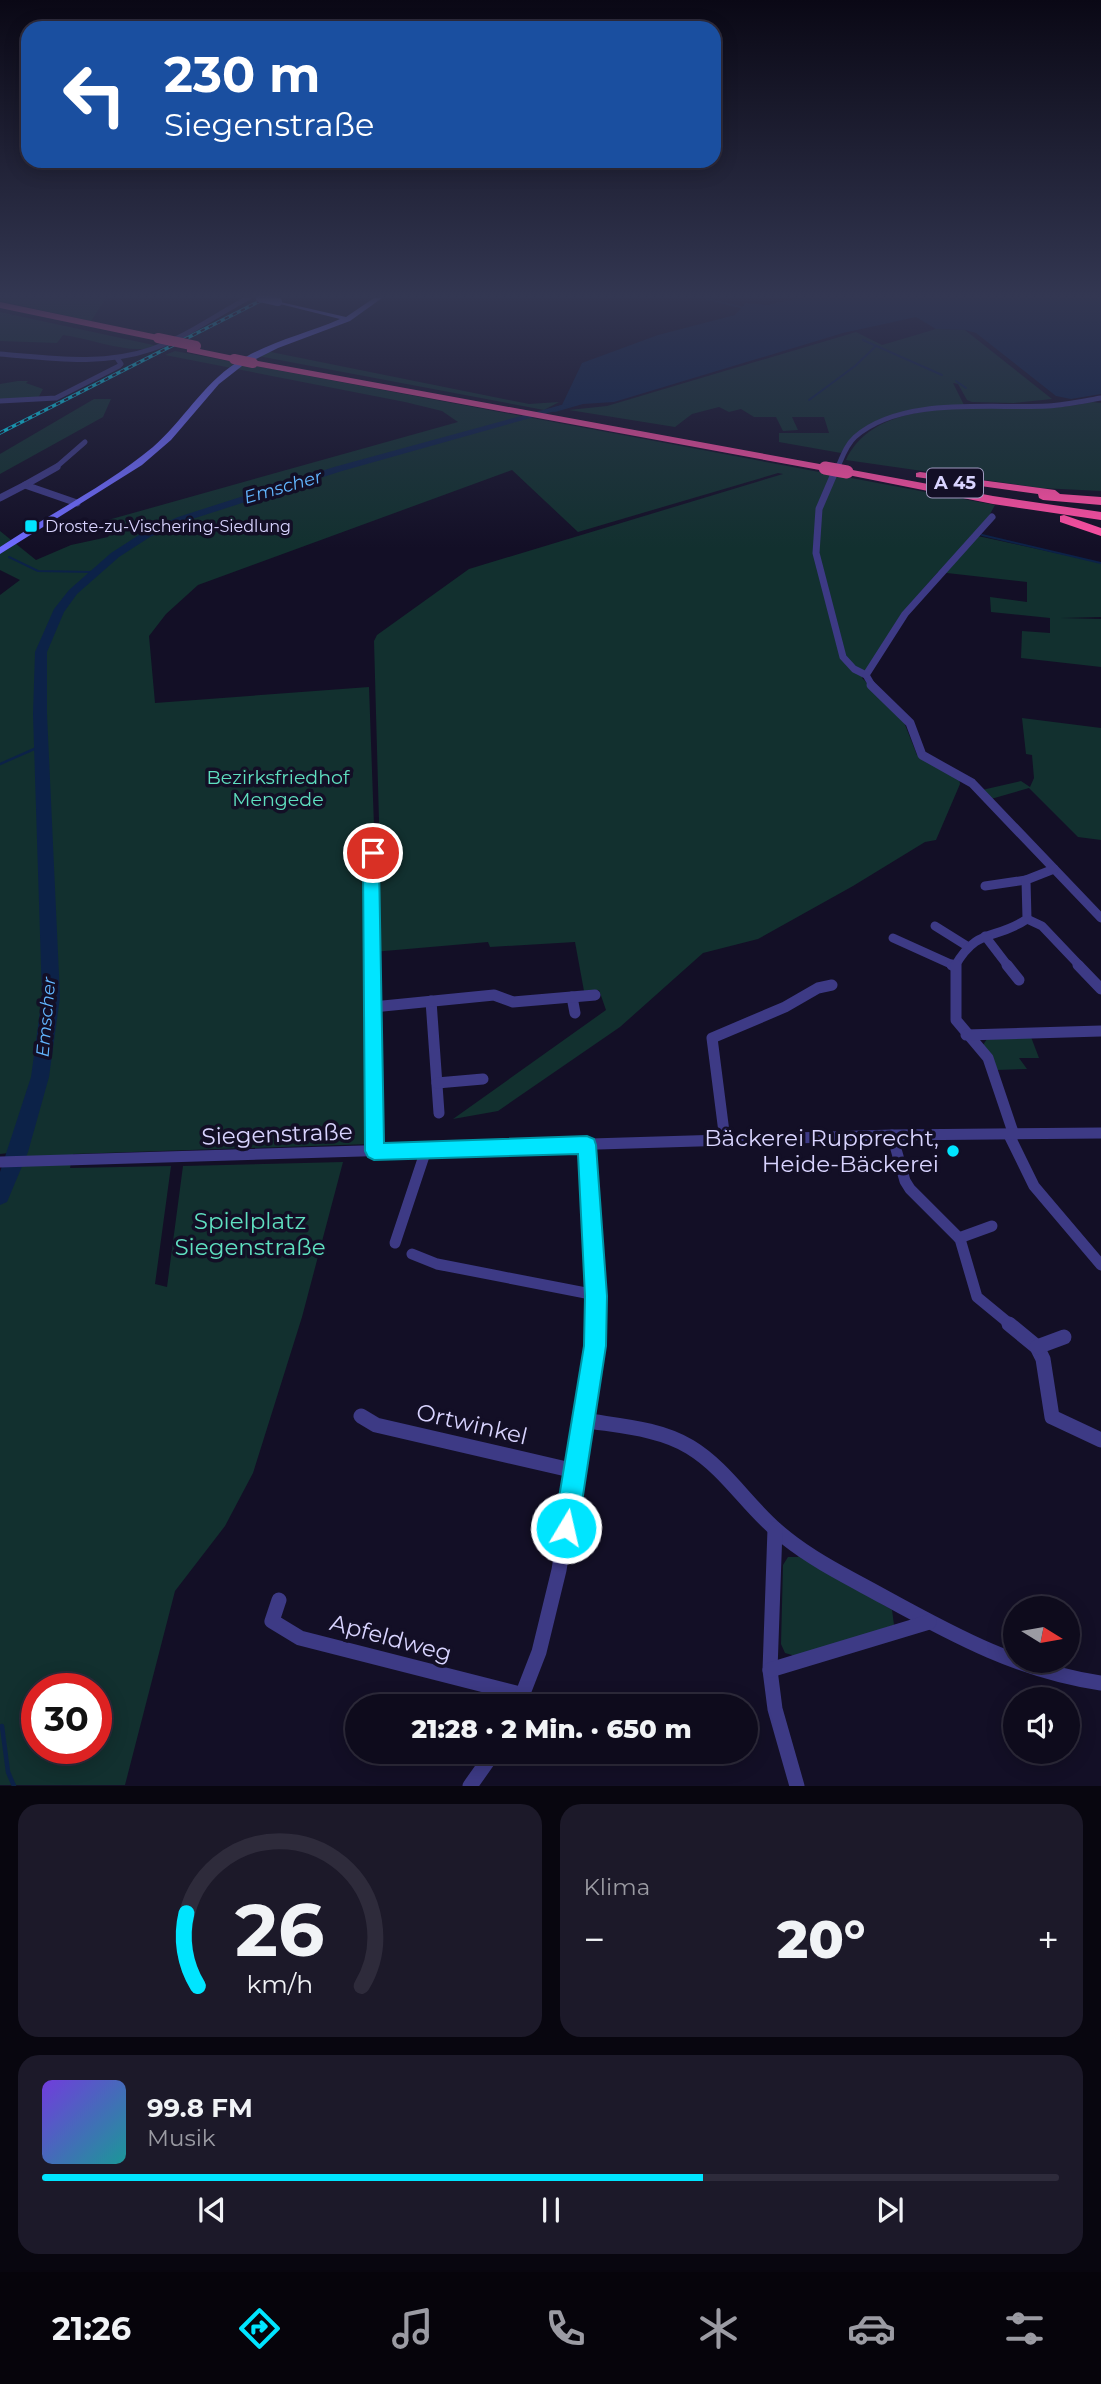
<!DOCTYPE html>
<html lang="de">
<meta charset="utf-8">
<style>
body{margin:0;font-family:Montserrat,sans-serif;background:#1c1929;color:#f1f3f6;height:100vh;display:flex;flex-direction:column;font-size:26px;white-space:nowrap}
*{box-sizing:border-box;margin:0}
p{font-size:23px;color:#9b9ba3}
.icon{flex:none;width:38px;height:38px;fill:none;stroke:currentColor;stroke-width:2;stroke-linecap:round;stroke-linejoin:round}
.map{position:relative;height:1786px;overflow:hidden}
.side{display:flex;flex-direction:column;gap:18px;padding:18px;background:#08060f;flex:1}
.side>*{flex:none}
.hud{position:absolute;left:21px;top:21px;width:700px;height:147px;border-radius:21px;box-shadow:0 4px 18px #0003,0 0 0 2px #2e2b3b;background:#1a4fa0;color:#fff;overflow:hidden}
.needle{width:46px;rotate:101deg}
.tools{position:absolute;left:1003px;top:1596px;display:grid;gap:14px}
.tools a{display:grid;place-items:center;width:77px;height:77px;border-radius:50%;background:#0e0b1c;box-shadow:0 4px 18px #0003,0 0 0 2px #2e2b3b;font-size:35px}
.speed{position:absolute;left:21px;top:1673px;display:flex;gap:14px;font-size:35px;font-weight:700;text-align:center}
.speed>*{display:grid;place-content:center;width:91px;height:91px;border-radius:50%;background:#0e0b1c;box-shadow:0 4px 18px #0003,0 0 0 2px #2e2b3b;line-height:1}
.speed .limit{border:10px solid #d22;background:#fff;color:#111}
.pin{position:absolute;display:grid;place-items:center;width:60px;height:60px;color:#fff;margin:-30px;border:4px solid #fff;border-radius:50%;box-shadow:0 2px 7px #0007}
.me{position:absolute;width:77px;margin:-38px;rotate:9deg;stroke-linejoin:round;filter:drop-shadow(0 0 5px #0008)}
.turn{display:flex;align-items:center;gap:24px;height:147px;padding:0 28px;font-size:32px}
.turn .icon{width:91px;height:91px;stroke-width:2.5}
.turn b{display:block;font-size:49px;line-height:60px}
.big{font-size:52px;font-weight:800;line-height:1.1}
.side .widget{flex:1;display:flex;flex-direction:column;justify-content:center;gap:10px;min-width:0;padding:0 24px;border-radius:21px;background:#1c1929}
.side .dial{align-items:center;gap:0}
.dial svg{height:182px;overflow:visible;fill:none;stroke:#2e2b3b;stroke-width:7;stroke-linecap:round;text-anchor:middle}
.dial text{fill:#f1f3f6;stroke:none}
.song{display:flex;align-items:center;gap:21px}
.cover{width:84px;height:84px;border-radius:10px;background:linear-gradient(135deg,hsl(260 70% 55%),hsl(180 70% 35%))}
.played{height:7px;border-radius:4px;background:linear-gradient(90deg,#00e5ff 65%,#2e2b3b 65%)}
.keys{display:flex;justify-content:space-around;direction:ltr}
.heat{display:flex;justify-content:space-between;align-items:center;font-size:38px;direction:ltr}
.side .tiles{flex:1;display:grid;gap:18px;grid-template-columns:1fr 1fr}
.widget:last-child{grid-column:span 2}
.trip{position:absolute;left:345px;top:1694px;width:413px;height:70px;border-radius:35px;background:#0e0b1c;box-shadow:0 4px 18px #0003,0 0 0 2px #2e2b3b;font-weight:800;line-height:70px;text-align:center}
.tabs{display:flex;height:112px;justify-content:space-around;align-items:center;background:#06040b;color:#9b9ba3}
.tabs .icon{width:49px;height:49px}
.tabs .active{color:#00e5ff}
.tabs b{font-size:32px;color:#f1f3f6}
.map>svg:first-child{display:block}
</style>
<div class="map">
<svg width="1101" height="1786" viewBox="0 0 1101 1786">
<rect width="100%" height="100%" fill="#130f26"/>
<g fill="#12302f" fill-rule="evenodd">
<polygon points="0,298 106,298 91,321 0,301"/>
<path d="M0 312 158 346C132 356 93 339 63 335L57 343 0 341Z"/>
<path d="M936 329 965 330 1052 399 1014 403 972 402 967 400 958 384 953 383 964 405C918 409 868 409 841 453L779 442V433H829L824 417H792L798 430 783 431 776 417H754L741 409 729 412 719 407 692 414 675 427 569 410 607 406 856 332 882 345Z"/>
<path d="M175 351 995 505 978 536 1101 563V617L1061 618 1101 619V667L1021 658 1022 631 1050 633V618L991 612 990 597 1027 602V582L938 572 902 613 862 678 902 717 917 755 959 778 960 784 936 840 925 842 853 886 758 939 703 953 620 1027 498 1111 453 1119 606 1010 599 990 584 991 575 942 490 947 488 942 373 952 370 1144 73 1154 70 1168 171 1166 155 1284 167 1287 183 1166 343 1162 302 1317 253 1473 225 1526 175 1591 125 1785H0V1196C23 1146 38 1093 45 1039L9 1153 0 1154V595L20 580 0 570V531L36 560 71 545 108 537 112 530 108 520 458 422 442 411 405 402 165 355ZM512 470 578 532 778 473 783 474 469 569 377 635 374 641 380 857 374 826 369 687 155 703 149 636 166 614 198 585ZM37 1689H96V1748H37Z"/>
<polygon points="266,351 529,404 559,402 544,410 258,356"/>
<polygon points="18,381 28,381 26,383 43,389 37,400 0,401 0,384"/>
<polygon points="94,399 111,399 103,417 0,474 0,454"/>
<path d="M1092 402 1101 403V491L1040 488 846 460C879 390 997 413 1060 407 1071 406 1082 404 1092 402Z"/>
<polygon points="1022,718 1101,728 1101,840 1078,837 1029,788 991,799 982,790 1021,781 1030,787 1034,778 1032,755 1026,754"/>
<polygon points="1031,1037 1039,1058 1019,1058 1027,1069 996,1070 983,1045 987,1039"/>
<polygon points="800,1554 892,1610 894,1625 793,1658 792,1655 785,1653 781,1644 783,1565 788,1557 798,1557"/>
</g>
<polygon fill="#0c2248" points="799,298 1101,298 1101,394 1071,399 1056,396 976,333 965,330 936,329 916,317 843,333 614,402 583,404 555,412 545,410 562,405 582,363 658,335 735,315 746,303 767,305"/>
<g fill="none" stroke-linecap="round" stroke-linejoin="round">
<g stroke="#0c2248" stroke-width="2">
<polyline points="704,298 744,308"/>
<polyline points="863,340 942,375"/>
<polyline points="956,381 966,388"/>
<polyline points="809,400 855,366 876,346"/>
<polyline points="982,535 1101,563"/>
<polyline points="9,557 38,571 93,572"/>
</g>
<polyline stroke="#0c2248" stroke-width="2.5" points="0,764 41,746"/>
<polyline stroke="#0c2248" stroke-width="4.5" points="2,1726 8,1772 14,1786"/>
<polygon fill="#0c2248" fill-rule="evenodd" points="565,404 573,406 342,471 186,521 150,537 119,557 77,594 64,612 47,652 47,714 60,997 49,1077 28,1152 7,1202 0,1205 0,1172 31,1077 42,997 33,714 35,652 54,609 69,590 111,553 142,533 178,517 334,467"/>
<g stroke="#3d3a85" stroke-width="5">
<path d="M0 354C50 358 103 366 152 349 186 337 216 315 248 298"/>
<polyline points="0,401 56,398 119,366 121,364 117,358"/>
<polyline points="54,469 85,442"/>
<path d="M837 469C842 458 846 445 855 437 901 396 991 409 1048 406 1066 405 1084 401 1101 398"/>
</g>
<g stroke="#3d3a85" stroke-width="7">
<polyline points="57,467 25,485 77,503"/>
<polyline points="837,467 819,509 816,553 843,657 854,669 866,675 873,687"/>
<polyline points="0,498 25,485"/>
<polyline points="866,675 905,614 992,517"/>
</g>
<g stroke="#3d3a85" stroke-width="9">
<polyline points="871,685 910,723 922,755 972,783 1101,918"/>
<polyline points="985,886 1026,880"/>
<polyline points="1027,919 1042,926 1080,966"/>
<polyline points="935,926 967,946"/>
<polyline points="985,936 1008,966"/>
<polyline points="893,938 955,966"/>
<polyline points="372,966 371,864 378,829"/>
<path d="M955 966C978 926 995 941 1027 919L1026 880 1054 869"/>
</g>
<g stroke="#3d3a85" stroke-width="11">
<polyline points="372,965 375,1151"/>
<polyline points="952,965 955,966"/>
<polyline points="956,965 956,1020 988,1058 1014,1135"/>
<polyline points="1007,965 1019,980"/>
<polyline points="1078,965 1101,989"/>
<polyline points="572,997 575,1013"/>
<polyline points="431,1001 439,1113"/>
<polyline points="373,1007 494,995 513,1002 595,995"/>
<polyline points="966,1035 1101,1031"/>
<polyline points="437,1083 483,1079"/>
<polyline points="892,1135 905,1181 910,1189 960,1239 977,1297 1011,1325"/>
<polyline points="1009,1135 1034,1186 1101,1265"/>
<polyline points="725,1140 712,1038 785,1007 818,988 832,985"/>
<polyline points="587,1145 595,1325"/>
<polyline points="0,1162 892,1135 1101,1133"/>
<polyline points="959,1238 992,1226"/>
<polyline points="395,1243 426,1150"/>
<polyline points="412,1254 437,1264 596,1295"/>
</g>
<g stroke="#3d3a85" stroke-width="15">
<polyline points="1009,1324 1037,1347 1043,1359 1052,1417 1101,1440"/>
<polyline points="1037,1347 1064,1337"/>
<polyline points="361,1416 376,1425 575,1471"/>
<path d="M583 1420C618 1426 659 1428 690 1447 728 1470 751 1512 786 1538 816 1562 852 1579 886 1598 955 1636 1022 1672 1101 1683"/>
<polyline points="775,1529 770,1670 775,1709 797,1786"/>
<polyline points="279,1600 272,1621 300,1638 524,1695"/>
<polyline points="770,1670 929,1622"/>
<polyline points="518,1706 539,1652 559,1570 595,1347 595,1324"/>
<polyline points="470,1786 494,1752"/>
</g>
<path fill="#6f6bff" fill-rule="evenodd" d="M374 298H382L350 321 278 348 242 366 219 384 171 440 142 465 0 554V547C51 513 106 486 153 447 183 421 202 385 236 363 267 342 306 334 340 319L276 303V301L346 317Z"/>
<g fill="#ff4fa3" fill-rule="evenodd">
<polygon points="0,302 158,335 163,338 158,341 0,308"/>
<polygon points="190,347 234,356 239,359 234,362 187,352 187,348"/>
<polygon points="253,360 825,465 831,468 825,471 250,365 250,361"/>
<polygon points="847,469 993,496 1101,512 1101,520 993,504 843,474 841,472"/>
<polygon points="920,472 1055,490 1060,494 1101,497 1101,505 1043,500 1039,498 1038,494 916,477 916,473"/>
<polygon points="1064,515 1101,528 1101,536 1060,522 1060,516"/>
</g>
<g stroke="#00e5ff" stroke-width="3.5">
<polyline id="rail" points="0,433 266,298"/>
</g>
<use href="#rail" stroke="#130f26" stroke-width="2" stroke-dasharray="4.5" stroke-linecap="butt"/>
<polyline stroke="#6f6bff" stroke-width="8" points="260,298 278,302"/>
<g stroke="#ff4fa3" stroke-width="10">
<polyline points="158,338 196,346"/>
<polyline points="234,359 253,363"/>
<polyline points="825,468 829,469"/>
</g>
<polyline stroke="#ff4fa3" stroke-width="13" points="825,468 847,472"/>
</g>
<linearGradient id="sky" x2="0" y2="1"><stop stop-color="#0a0815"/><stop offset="0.54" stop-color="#333752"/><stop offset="1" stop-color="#333752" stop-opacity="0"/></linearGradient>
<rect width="1101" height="548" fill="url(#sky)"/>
<polygon fill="#00e5ff" stroke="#0095a6" stroke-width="2" points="373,847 381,853 379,864 384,1143 587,1136 594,1139 596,1145 607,1296 606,1346 578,1528 575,1537 566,1540 557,1537 554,1528 584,1346 585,1296 578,1154 374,1160 368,1157 365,1151 363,864 368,849"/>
<g fill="#00e5ff" stroke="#130f26" stroke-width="2.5">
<rect x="24" y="519" width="14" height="14" rx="3.5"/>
<circle cx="953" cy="1151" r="7"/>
</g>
<g text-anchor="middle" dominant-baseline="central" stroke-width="7" stroke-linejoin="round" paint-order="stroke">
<g font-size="16" fill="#d9d4ff" stroke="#130f26" text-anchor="start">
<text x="45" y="526">Droste-zu-Vischering-Siedlung</text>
</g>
<rect fill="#130f26" stroke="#9e99be" stroke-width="2" x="927" y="468.5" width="56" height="29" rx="5"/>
<g font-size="18" font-weight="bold" fill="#d9d4ff">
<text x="955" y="483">A 45</text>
</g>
<g font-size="18" font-style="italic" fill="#62b6ff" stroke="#130f26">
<text transform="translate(283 487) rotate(-16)">Emscher</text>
<text transform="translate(46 1017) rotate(-85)">Emscher</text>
</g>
<g font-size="19" fill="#5fe0c0" stroke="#130f26">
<text x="278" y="777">Bezirksfriedhof<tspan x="278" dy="22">Mengede</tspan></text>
</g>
<g font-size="23" fill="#d9d4ff" stroke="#130f26">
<text transform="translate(277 1134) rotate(-2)">Siegenstraße</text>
<text transform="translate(472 1424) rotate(13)">Ortwinkel</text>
<text transform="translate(391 1638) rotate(15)">Apfeldweg</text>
</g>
<g font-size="23" fill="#d9d4ff" stroke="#130f26" text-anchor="end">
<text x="939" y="1138">Bäckerei Rupprecht,<tspan x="939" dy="26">Heide-Bäckerei</tspan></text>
</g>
<g font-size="23" fill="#5fe0c0" stroke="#130f26">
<text x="250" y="1221">Spielplatz<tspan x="250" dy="26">Siegenstraße</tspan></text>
</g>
</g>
</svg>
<div class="tools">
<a><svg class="needle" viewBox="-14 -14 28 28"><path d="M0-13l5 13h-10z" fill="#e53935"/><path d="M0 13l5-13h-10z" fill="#9b9ba3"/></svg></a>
<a><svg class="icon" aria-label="sound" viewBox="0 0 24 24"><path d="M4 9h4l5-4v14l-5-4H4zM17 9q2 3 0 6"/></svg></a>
</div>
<div class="speed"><div class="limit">30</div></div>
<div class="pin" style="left:373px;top:853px;background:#d93025"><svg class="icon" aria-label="arrive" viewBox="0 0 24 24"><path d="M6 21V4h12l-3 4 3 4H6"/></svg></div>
<svg class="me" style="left:566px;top:1528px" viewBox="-20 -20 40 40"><circle r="17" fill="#00e5ff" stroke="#fff" stroke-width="3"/><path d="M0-11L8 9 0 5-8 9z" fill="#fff"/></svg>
<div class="trip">21:28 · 2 Min. · 650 m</div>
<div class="hud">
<div class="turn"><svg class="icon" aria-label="left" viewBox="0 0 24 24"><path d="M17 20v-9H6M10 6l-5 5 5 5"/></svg><div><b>230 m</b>Siegenstraße</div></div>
</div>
</div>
<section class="side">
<div class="tiles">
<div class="widget dial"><svg viewBox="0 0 100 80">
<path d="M14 69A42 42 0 1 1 86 69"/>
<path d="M14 69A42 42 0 0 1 9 37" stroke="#00e5ff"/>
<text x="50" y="56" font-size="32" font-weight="700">26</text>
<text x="50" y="72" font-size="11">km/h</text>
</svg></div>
<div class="widget"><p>Klima</p>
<div class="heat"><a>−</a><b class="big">20°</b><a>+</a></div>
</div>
<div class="widget">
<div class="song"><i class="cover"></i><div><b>99.8 FM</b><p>Musik</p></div></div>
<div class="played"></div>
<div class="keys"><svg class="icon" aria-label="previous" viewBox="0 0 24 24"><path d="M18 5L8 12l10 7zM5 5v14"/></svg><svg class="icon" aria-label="pause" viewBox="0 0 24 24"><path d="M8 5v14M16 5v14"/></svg><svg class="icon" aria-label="next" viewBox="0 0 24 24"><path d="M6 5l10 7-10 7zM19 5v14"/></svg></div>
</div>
</div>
</section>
<nav class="tabs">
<b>21:26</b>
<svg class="icon active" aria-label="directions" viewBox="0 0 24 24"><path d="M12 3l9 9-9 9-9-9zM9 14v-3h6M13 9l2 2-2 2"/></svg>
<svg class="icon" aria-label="music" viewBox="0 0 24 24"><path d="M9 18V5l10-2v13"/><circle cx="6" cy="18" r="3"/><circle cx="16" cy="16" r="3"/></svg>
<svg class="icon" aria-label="phone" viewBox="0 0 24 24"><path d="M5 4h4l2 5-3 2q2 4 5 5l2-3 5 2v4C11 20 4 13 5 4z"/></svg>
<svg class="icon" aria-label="climate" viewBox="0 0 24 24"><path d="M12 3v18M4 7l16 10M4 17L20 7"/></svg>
<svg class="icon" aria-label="car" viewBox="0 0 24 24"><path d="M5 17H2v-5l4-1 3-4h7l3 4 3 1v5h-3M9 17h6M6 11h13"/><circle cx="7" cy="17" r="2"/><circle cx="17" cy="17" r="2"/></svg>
<svg class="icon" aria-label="filters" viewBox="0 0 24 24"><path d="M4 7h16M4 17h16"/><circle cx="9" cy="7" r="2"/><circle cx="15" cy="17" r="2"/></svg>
</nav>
